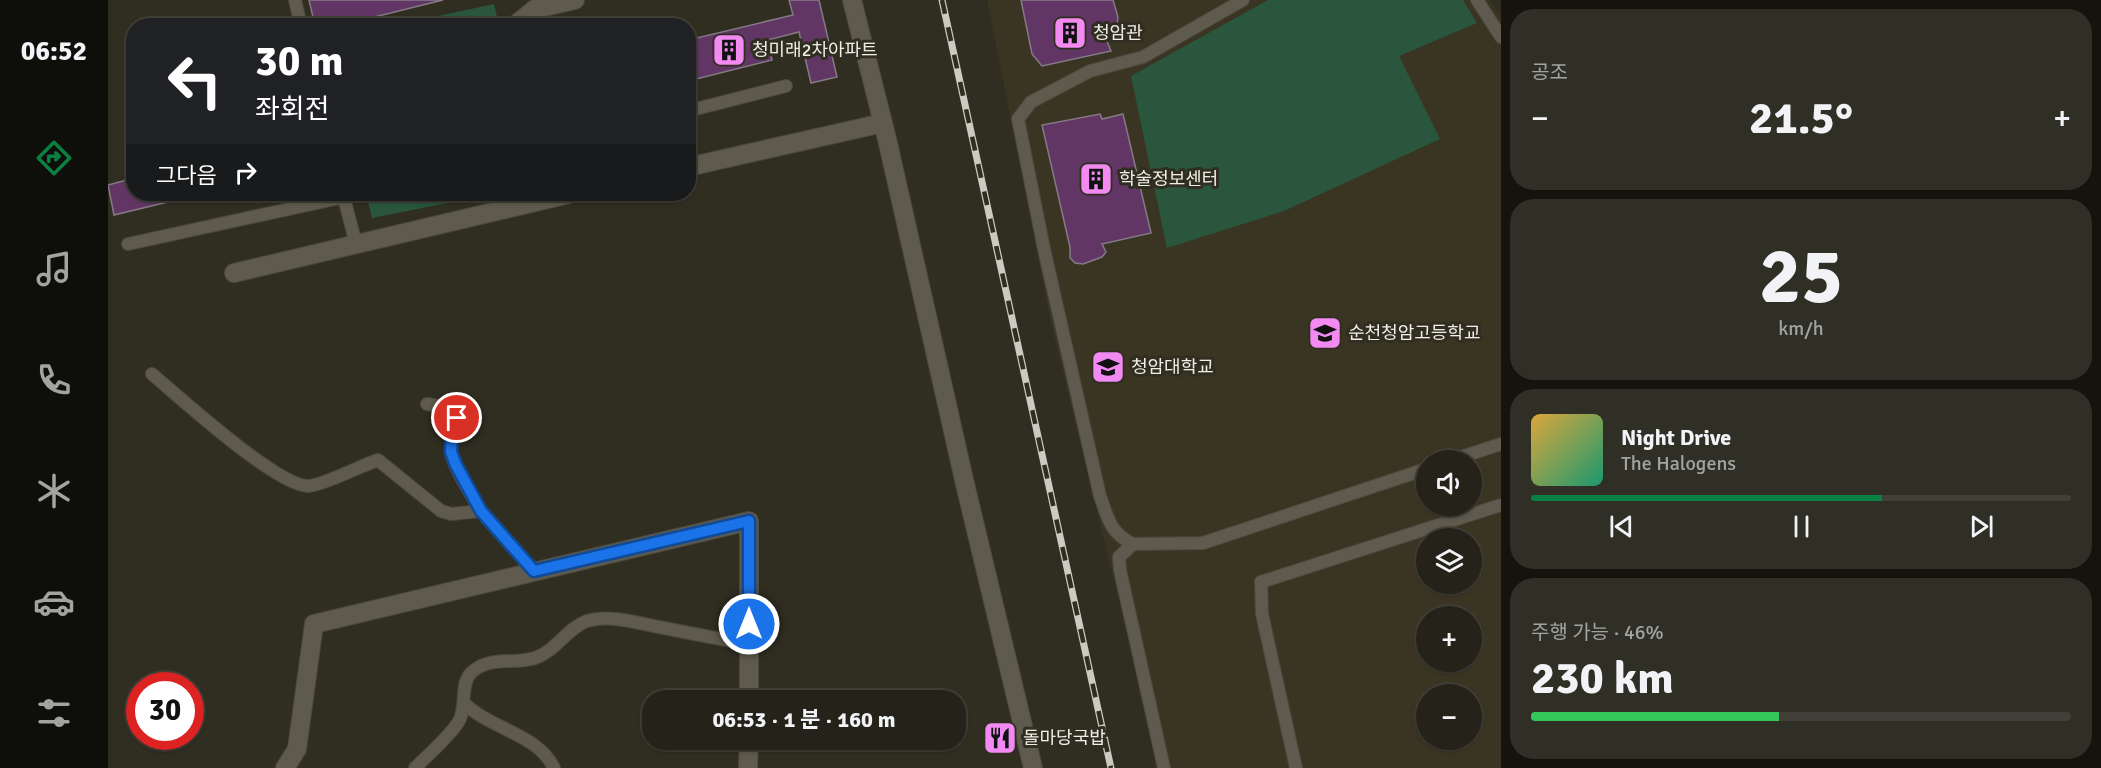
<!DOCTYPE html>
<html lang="ko">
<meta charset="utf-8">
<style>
body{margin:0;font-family:Signika,"Noto Sans KR",sans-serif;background:#302f26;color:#f1f3f6;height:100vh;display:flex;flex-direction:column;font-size:22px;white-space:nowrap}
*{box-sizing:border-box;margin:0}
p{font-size:20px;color:#a3a4a2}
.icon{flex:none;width:33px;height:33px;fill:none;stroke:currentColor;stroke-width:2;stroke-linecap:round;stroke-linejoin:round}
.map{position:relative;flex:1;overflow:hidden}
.sheet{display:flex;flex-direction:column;gap:9px;padding:9px;background:#14130e;width:600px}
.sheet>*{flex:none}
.top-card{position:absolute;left:18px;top:18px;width:570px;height:183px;border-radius:24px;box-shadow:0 2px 4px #0004,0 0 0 2px #413f38;background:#202124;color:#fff;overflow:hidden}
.tools{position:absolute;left:1308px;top:450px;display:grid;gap:12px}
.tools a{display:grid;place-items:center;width:66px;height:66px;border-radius:50%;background:#242219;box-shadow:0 2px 4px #0004,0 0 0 2px #413f38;font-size:30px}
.speed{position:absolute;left:18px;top:672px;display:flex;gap:12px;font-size:30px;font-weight:700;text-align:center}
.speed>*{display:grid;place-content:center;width:78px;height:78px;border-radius:50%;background:#242219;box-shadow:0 2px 4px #0004,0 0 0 2px #413f38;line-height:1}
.speed .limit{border:9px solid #d22;background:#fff;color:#111}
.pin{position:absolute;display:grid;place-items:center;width:51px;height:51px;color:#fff;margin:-26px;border:3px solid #fff;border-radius:50%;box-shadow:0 2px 6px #0007}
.me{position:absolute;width:66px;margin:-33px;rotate:0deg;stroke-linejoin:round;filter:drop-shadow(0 0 4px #0008)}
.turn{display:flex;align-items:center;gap:21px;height:126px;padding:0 30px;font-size:27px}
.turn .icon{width:78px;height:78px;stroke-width:2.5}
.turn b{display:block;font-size:42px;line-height:51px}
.then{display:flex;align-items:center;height:57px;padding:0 30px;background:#0003;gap:12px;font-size:22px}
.big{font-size:45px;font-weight:700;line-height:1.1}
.sheet .widget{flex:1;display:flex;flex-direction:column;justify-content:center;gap:9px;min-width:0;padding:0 21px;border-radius:24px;background:#302f26}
.sheet .dial{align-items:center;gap:0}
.dial b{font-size:78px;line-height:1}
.song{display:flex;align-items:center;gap:18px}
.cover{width:72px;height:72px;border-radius:9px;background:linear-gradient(135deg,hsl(40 70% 55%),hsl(160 70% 35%))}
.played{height:6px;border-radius:3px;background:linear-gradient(90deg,#0b8043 65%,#413f38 65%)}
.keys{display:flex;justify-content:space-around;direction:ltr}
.heat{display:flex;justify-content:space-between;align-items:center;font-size:33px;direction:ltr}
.charge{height:9px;border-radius:4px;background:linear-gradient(90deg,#34c759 46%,#413f38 0)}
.trip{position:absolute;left:534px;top:690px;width:324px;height:60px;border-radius:24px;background:#242219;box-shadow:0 2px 4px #0004,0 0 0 2px #413f38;font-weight:700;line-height:60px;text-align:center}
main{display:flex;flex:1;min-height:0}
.tab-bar{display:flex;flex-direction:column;width:108px;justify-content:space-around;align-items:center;background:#0e0e0a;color:#a3a4a2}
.tab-bar .icon{width:42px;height:42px}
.tab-bar .on{color:#0b8043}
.tab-bar b{font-size:27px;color:#f1f3f6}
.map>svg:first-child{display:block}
</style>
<main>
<nav class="tab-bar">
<b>06:52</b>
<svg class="icon on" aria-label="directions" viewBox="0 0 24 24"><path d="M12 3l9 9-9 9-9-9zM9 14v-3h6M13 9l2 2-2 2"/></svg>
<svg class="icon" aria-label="music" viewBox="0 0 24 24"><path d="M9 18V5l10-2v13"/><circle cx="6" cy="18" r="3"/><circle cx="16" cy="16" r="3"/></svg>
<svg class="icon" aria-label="phone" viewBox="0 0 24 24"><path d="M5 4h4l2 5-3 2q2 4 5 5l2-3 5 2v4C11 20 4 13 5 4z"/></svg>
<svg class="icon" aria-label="climate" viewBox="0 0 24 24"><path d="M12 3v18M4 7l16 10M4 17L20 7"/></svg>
<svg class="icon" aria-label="car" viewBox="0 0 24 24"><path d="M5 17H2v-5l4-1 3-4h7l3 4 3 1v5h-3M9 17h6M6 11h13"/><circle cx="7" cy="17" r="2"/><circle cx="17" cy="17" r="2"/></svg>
<svg class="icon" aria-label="filters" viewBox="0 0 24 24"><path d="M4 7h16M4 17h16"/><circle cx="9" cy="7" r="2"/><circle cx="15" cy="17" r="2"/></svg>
</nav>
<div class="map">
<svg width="1393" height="768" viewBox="0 0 1393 768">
<rect width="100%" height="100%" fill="#302d21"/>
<path fill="#3a3523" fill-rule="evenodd" d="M879 0H1381L1393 17V768H1049L1019 633 944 327ZM1318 460H1364V506H1318ZM1318 538H1364V584H1318ZM1318 616H1364V662H1318ZM1318 694H1364V740H1318Z"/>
<g fill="#29563c">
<polygon points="1160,0 1355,0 1369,23 1291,56 1332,139 1176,211 1059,248 1023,76"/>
<polygon points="386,4 391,25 289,25"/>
<polygon points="258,194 385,194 264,218"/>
</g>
<g fill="#613664" stroke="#847a85" stroke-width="1.5">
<polygon points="201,0 335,0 230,26 207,26"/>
<polygon points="681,0 711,0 729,77 703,83 691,32 660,40 664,60 580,81 580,40 685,15"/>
<polygon points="913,0 1005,0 1010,17 1009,26 998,39 1003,51 934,66 924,54"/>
<polygon points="992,114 994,119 1015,114 1043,233 994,244 998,252 994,257 975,264 967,263 962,258 962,247 934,125"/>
<polygon points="26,178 26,194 93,194 6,215 0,185"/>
</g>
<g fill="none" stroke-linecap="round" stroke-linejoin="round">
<g stroke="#4c493f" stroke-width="14">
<g id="service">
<polyline points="187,0 193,26"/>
<polyline points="1369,0 1393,37"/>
<polyline points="580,111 678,86"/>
<polyline points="235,194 248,244"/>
<polyline points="20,244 236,197"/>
<path d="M44 374C70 396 171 488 201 486 218 484 252 466 270 460L333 511 343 514 373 511 426 571"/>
<path d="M319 404 347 409C350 423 341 436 343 451 344 466 365 497 373 511"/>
<polyline points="1344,460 1393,444"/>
<path d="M1025 544C1002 533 1000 518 992 496L936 249 910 119 923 102 982 71 1035 57 1135 0"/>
<path d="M356 703C382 729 430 734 446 768"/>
<path d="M307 768C320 755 342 736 351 721 359 707 352 686 362 674 379 655 406 665 427 658 448 651 459 628 479 621 502 614 529 623 551 627 581 633 611 639 641 644"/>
<polyline points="1056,768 1012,570 1011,557 1025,544 1095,543 1318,469"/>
<polyline points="1188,768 1154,614 1153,582 1393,505"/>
</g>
</g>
<g stroke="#4c493f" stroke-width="20">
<g id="minor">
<polyline points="744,0 779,139 857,484 925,768"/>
<polyline points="406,26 427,9 467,0"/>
<polyline points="580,167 775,123"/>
<polyline points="126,273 461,194"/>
<polyline points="177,768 189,749 206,624 641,521 641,700"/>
<polyline points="640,768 641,740"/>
</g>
</g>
<use href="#service" stroke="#5e5a4d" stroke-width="12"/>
<use href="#minor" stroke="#5e5a4d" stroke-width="18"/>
<g stroke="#cccac1" stroke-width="7">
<polyline id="rail" points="834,0 1003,768"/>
</g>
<use href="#rail" stroke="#302d21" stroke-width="4.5" stroke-dasharray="14" stroke-linecap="butt"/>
</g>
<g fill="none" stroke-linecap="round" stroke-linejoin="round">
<g stroke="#114b97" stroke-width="15">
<polyline id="route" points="349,418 344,434 343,452 348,465 373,511 426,571 641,521 641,624"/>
</g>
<use href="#route" stroke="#1a73e8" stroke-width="10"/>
</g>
<defs>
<g id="building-square" transform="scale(1.725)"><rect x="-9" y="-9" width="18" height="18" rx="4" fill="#f38af2" stroke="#302d21"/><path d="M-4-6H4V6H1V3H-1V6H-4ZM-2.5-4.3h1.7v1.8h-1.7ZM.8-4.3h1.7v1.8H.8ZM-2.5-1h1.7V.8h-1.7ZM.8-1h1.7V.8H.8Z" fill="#111"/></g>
<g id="school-square" transform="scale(1.725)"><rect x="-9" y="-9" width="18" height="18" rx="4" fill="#f38af2" stroke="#302d21"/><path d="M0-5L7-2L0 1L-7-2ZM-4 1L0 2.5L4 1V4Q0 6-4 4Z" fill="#111"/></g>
<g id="university-square" transform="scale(1.725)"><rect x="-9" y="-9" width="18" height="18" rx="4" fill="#f38af2" stroke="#302d21"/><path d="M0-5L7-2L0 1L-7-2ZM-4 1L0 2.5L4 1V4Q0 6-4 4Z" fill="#111"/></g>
<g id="restaurant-square" transform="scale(1.725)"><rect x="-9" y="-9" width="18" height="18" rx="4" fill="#f38af2" stroke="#302d21"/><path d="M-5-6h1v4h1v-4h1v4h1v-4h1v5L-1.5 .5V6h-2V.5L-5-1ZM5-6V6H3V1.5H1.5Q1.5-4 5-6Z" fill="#111"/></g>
</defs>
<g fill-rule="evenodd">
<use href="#building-square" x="962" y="33"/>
<use href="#building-square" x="621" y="50"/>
<use href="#building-square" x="988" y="179"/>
<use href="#school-square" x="1217" y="333"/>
<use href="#university-square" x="1000" y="367"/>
<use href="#restaurant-square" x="892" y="738"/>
</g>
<g text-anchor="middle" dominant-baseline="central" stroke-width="6" stroke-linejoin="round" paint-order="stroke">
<g font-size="18" fill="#efede5" stroke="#302d21" text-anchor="start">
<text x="985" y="33">청암관</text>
<text x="644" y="50">청미래2차아파트</text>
<text x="1011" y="179">학술정보센터</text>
<text x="1240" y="333">순천청암고등학교</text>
<text x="1023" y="367">청암대학교</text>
<text x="915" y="738">돌마당국밥</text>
</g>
</g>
</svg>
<div class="tools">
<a><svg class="icon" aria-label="sound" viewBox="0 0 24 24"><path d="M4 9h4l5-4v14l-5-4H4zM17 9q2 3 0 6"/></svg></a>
<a><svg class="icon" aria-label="layers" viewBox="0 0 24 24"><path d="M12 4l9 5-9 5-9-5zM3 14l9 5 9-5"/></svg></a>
<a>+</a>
<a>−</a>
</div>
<div class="speed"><div class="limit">30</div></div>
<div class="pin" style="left:349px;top:418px;background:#d93025"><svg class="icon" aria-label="arrive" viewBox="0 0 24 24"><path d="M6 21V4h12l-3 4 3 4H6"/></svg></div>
<svg class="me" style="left:641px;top:624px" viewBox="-20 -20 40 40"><circle r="17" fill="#1a73e8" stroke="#fff" stroke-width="3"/><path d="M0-11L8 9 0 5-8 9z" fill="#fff"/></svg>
<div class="trip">06:53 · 1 분 · 160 m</div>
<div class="top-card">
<div class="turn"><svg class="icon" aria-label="left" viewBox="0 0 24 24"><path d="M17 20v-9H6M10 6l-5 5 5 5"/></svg><div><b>30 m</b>좌회전</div></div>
<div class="then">그다음<svg class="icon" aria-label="right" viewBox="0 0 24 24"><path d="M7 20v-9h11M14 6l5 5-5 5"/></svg></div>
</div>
</div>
<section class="sheet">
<div class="widget"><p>공조</p>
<div class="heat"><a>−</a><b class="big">21.5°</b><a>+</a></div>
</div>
<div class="widget dial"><b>25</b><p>km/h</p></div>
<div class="widget">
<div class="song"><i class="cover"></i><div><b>Night Drive</b><p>The Halogens</p></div></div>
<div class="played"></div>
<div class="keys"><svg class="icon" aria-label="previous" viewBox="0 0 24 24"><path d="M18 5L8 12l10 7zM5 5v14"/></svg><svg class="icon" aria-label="pause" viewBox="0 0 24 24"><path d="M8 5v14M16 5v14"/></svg><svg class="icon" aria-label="next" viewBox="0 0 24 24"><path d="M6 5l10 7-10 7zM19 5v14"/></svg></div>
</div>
<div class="widget"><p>주행 가능 · 46%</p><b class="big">230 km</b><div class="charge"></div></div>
</section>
</main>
